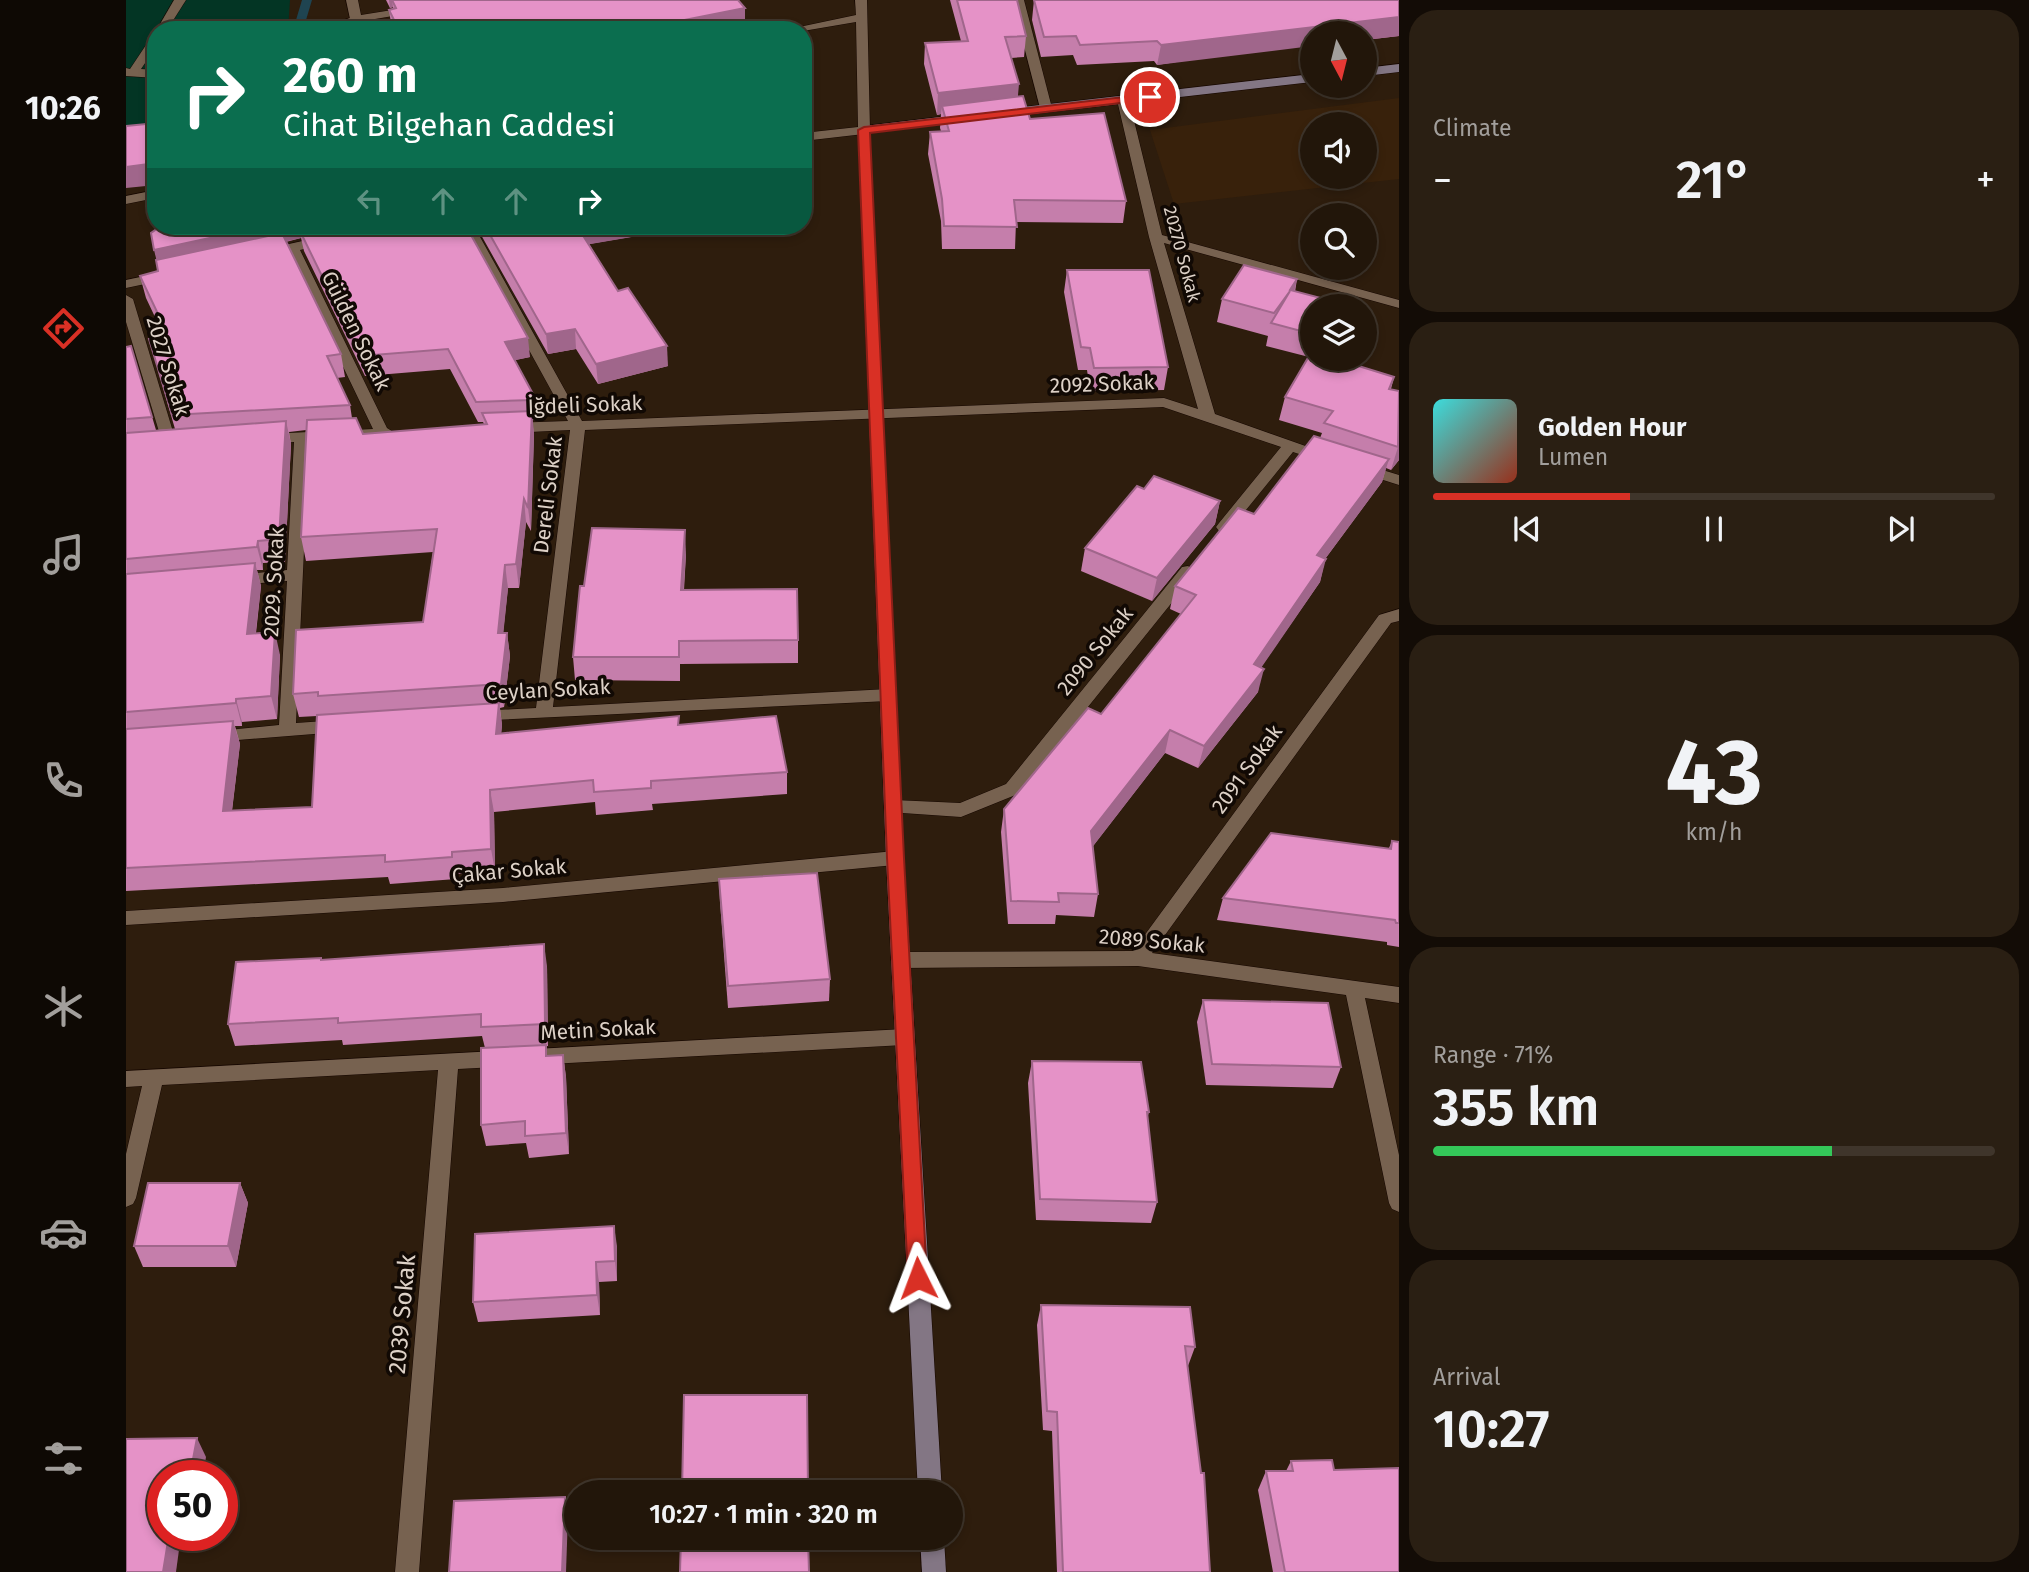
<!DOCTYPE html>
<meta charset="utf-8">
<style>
body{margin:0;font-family:"Fira Sans",sans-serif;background:#2a1f13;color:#f1f3f6;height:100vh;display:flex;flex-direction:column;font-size:26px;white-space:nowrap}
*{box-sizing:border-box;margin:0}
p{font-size:23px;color:#a29f9c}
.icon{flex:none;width:38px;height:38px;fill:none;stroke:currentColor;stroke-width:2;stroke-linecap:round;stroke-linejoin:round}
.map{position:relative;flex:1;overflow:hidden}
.details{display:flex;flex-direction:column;gap:10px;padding:10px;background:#130c06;width:630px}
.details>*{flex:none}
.guide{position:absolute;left:21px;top:21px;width:665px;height:214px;border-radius:28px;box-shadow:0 4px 10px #0003,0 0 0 2px #3f352b;background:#0b6e4f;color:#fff;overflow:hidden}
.needle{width:46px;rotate:173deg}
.controls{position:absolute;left:1174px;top:21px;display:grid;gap:14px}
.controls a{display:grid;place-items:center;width:77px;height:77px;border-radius:50%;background:#22160a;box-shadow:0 4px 10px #0003,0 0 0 2px #3f352b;font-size:35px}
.speed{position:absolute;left:21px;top:1460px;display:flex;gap:14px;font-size:35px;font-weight:700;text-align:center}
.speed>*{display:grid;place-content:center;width:91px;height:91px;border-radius:50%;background:#22160a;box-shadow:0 4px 10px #0003,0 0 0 2px #3f352b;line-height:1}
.speed .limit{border:10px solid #d22;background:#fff;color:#111}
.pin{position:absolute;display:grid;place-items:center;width:60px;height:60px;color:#fff;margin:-30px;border:4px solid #fff;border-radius:50%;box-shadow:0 2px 7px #0007}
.me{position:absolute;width:77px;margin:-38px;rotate:357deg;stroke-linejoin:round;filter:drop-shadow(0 0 5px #0008)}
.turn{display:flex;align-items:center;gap:24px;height:147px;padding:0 21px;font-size:32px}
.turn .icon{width:91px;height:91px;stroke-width:2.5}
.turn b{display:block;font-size:49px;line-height:60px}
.lanes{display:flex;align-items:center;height:66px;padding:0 21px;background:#0003;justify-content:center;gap:35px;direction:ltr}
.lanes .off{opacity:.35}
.big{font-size:52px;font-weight:600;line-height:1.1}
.details .tile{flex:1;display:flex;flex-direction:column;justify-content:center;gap:10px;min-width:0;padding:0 24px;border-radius:28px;background:#2a1f13}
.details .dial{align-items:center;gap:0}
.dial b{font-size:91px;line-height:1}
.song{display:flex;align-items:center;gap:21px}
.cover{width:84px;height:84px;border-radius:10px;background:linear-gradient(135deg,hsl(180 70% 55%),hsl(10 70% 35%))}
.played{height:7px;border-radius:4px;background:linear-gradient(90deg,#d93025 35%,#3f352b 35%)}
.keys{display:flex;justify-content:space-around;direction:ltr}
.heat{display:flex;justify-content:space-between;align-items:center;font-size:38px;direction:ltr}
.charge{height:10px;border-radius:5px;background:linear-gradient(90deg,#34c759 71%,#3f352b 0)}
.trip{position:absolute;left:438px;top:1480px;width:399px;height:70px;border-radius:35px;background:#22160a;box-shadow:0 4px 10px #0003,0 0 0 2px #3f352b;font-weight:600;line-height:70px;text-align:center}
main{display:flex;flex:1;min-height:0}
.dock{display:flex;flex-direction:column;width:126px;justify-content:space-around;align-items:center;background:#0e0904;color:#a29f9c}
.dock .icon{width:49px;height:49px}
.dock .selected{color:#d93025}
.dock b{font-size:32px;color:#f1f3f6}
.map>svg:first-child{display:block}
</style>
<main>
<nav class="dock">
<b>10:26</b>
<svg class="icon selected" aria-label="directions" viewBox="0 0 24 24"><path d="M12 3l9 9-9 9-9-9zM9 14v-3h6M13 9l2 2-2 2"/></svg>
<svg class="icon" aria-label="music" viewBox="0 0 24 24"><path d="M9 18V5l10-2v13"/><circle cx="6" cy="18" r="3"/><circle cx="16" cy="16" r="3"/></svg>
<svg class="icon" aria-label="phone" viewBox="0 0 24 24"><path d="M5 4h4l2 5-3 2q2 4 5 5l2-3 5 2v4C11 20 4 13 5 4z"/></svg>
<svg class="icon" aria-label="climate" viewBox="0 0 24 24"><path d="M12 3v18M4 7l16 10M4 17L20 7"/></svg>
<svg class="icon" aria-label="car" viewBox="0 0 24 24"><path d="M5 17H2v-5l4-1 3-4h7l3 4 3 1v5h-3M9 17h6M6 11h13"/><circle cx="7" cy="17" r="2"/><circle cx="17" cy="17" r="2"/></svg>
<svg class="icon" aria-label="filters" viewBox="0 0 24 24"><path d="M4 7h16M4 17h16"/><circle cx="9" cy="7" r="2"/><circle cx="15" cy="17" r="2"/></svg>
</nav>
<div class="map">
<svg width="1273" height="1572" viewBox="0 0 1273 1572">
<rect width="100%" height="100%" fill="#2e1d0d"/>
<path fill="#38210b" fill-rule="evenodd" d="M1273 98V179L1048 204 1024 130ZM1186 124H1239V177H1186Z"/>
<polygon fill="#033524" points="0,0 164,0 162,30 30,30 30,134 0,138"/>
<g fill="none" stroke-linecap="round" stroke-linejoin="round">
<polygon fill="#1f4451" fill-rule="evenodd" points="176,0 186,0 177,30 167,30"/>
<g stroke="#160700" stroke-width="1">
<g id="pedestrian">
<polygon points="48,0 60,0 41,30 30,31"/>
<polygon points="230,16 236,19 234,21 207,30 188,30"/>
<polygon points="30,35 30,47 15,69 30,70 30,78 0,76 0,68 4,69 26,36"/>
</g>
</g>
<g stroke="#160700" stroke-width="1">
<g id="minor">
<polygon points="220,0 232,0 235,15 285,7 291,10 285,13 237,21 242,30 230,30 224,19"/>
<polygon points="729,0 741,0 744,130 738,134 677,141 677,133 732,127 730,22 677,31 659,30 730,15"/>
<polygon points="886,0 898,0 926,108 924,111 914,108"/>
<polygon points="997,96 1003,100 1036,235 1273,300 1273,308 1038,243 1089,414 1205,455 1207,458 1205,461 1200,463 1167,452 1103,531 1093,531 1090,527 1093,523 1155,447 1037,407 459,430 427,707 762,689 770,695 762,701 346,721 344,717 346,713 352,711 410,708 444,430 384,433 377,428 384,423 442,421 335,226 348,226 456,421 1038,398 1072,409 1023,237 991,100"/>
<polygon points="30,190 30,198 0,204 0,196"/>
<polygon points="199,236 204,237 204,243 174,250 261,428 269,433 262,438 183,442 170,723 213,720 222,726 213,732 87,742 78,736 81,732 153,725 161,581 110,585 102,580 110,575 161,570 168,442 140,444 133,439 140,434 247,429 162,252 141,257 134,253 136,250"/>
<polygon points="38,272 43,273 43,279 0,288 0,280"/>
<polygon points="0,295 7,299 51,445 49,448 44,450 37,445 0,322"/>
<polygon points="1237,464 1273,475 1273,485 1232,472 1229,469 1232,466"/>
<polygon points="1062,566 1070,571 1068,575 892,794 835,817 762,812 759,807 762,802 768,800 834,803 880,784 1056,567"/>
<polygon points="1273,609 1273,621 1265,623 1026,953 1273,987 1273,1003 1239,998 1273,1155 1273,1212 1266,1209 1263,1203 1220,995 1012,966 774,968 767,965 765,960 767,955 774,952 1007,951 1253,615"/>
<polygon points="769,851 775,853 778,858 775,863 769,865 377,902 0,925 0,911 377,888"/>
<polygon points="778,1029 785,1031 788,1037 785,1043 778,1045 332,1069 293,1572 269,1572 312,1070 36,1085 10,1198 7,1204 0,1207 0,1154 16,1086 0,1087 0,1071"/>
</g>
</g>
<g stroke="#160700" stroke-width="1">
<g id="secondary">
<polygon points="1273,64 1273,72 1239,76 1239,68"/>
<polygon points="1186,74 1186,82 880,117 874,113 880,109"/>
<polygon points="839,114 845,118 843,121 744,133 778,858 816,1493 792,1493 760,858 732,130 738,126"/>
<polygon points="794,1538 818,1538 820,1572 796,1572"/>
</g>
</g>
<use href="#pedestrian" fill="#776250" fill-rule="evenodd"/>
<use href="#minor" fill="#776250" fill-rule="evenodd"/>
<use href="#secondary" fill="#837684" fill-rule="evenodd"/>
</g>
<g fill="#c57eab" fill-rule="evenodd">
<polygon points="260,0 612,0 619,8 619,27 604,30 266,30 263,10 267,9 267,7 264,8"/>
<polygon points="824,0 891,0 900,36 898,57 885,58 892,97 904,119 1000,201 997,223 890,222 889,249 816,249 815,221 802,154 804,132 815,131 814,128 815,114 811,115 798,64 799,43 835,41"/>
<polygon points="908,0 1273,0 1273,36 1239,40 1239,33 1031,65 1028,61 951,65 947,55 915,57 906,20"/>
<path d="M340 226 404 357 389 360 407 394 409 414 408 420H406L408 434 405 531 400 522 393 588H382L377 633H381L384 656 378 707 374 708 376 725 375 734 553 725 661 772V794L526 804 527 810 470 815 469 802 368 812 369 871 330 874V879L264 884 262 877 0 891V347L5 346 30 430 49 429 23 339 37 334 20 298 14 276 32 271 31 260 25 233ZM175 238 178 251 239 376 324 369 352 422H357L358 424 237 434 226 418 224 405 211 378 219 377 215 354 160 242ZM180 430 175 537 180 561 307 552 297 622 167 694 173 717 191 716 186 807 106 811 114 744 109 726H116V722L151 719 154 655 130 633 135 586 131 570H137V563L159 562 165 444 163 432Z"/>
<polygon points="350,226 570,226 463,244 492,291 542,366 472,384 450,349 422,354"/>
<polygon points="941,270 1042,367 1038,390 964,391 961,370 952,370 938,292"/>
<polygon points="1171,279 1169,292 1214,303 1213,306 1186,306 1186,359 1268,377 1265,389 1273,391 1273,460 1265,470 1260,468 1256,482 1199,559 1194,582 1135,667 1132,692 1072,768 1039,753 967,846 972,894 968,917 930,915 929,924 882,924 875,832 878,809 975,714 1055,614 1044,609 1049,586 1128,514 1194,438 1196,433 1153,420 1159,397 1183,357 1140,346 1142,336 1091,322 1096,299"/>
<polygon points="1018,489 1094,501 1089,524 1026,601 955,571 959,548"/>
<polygon points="560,554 558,590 672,640 672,663 554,664 554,681 449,680 447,657 458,586"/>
<polygon points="1266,841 1273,842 1273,947 1261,945 1261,942 1091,920 1097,898 1263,848"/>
<polygon points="593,879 704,979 703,1001 602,1008 594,902"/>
<polygon points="196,960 421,966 422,1046 420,1046 421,1056 437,1055 440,1077 443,1154 403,1158 400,1143 360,1146 355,1125 359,1048 356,1036 217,1045 216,1040 109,1046 102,1024"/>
<polygon points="1077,1000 1215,1067 1207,1088 1080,1085 1071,1022"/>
<polygon points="906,1061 1023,1112 1021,1119 1031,1202 1025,1223 910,1220 902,1083"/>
<polygon points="114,1183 122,1203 110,1267 17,1267 8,1246"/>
<polygon points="491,1246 491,1281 473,1282 474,1315 352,1322 347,1302"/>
<polygon points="915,1305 1069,1347 1062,1366 1084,1572 931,1572 926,1431 917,1430 911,1325"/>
<polygon points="1165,1461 1208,1470 1273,1572 1147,1572 1132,1490 1140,1471 1160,1471"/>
</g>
<g fill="#a0668b">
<polygon points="263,0 266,0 267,7 264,8"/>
<polygon points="619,8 619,27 604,30 508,30"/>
<polygon points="1273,17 1273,36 1239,40 1239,33 1186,33 1186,46 1031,65 1035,45"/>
<polygon points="893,84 891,106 816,106 815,114 811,115 812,93"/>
<polygon points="30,163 30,185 0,188 0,167"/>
<polygon points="140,226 232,226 174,231 175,238 33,270 28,250"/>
<polygon points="451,226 570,226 453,246"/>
<polygon points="1171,279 1166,302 1164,290"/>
<polygon points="449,329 450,349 422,354 420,334"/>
<polygon points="402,338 404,357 381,362 379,342"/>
<polygon points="541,346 542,366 472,384 470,364"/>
<polygon points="406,411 408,434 405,531 402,508"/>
<polygon points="160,421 165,444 159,562 153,539"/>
<polygon points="1273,446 1273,460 1265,470 1272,447"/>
<polygon points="1263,459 1256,482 1185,578 1191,555"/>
<polygon points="398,499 400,522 393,588 390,564"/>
<polygon points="1094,501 1089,524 1026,601 1031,578"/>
<polygon points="559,530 560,554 556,613 555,590"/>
<polygon points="132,541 137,563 137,570 131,547"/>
<polygon points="1200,559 1194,582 1122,687 1128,664"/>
<polygon points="129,563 135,586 127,656 121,634"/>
<polygon points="379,565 382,588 375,656 372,633"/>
<polygon points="149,632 154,655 151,719 145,696"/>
<polygon points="381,633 384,656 378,707 375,684"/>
<polygon points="1138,669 1132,692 1072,768 1078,746"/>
<polygon points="110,699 116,722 116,726 110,703"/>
<polygon points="373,703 376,725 373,757 370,734"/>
<polygon points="107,721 114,744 103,834 97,811"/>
<polygon points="1044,730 1039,753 961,854 965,831"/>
<polygon points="364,790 368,812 369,871 365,849"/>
<polygon points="418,944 421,966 422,1046 419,1024"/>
<polygon points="437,1055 440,1077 443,1154 440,1133"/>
<polygon points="114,1183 122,1203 110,1267 102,1246"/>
<polygon points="488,1226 491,1246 491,1281 489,1261"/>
<polygon points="470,1262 473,1282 474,1315 471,1295"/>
<polygon points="71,1438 80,1457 77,1475 64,1475"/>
<polygon points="439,1497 442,1515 440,1572 436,1572"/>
<polygon points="43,1535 55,1535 50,1572 37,1572"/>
</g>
<g fill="#e592c7" stroke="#a0668b" stroke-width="2">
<polygon points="266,0 612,0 619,8 508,30 273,30 263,10 270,8"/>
<polygon points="831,0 891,0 900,36 879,37 893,84 812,93 799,43 842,41"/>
<polygon points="908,0 1273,0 1273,17 1035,45 1031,41 954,45 950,36 918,37"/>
<polygon points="897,96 904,119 978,113 1000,201 888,200 891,227 818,226 816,199 804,132 823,131 816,106"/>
<polygon points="30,123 30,163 0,167 0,126"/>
<polygon points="35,226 140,226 28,250 25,233"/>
<polygon points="199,226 340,226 402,338 379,342 407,394 406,400 350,402 322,349 235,356 174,231"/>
<polygon points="359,226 454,226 451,226 492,291 502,288 541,346 470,364 449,329 420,334"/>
<polygon points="156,233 215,354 201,356 224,405 46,415 23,339 41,333 14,276 32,271 30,260"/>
<polygon points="1118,265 1171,279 1164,290 1214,303 1212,306 1186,306 1186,334 1145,323 1164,291 1148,313 1096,299"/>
<polygon points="941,270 1023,270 1042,367 968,368 964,348 955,347"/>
<polygon points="5,346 26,417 0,419 0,347"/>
<polygon points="1186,351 1186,359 1210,359 1268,377 1263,389 1273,391 1272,447 1198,423 1207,411 1159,397"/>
<polygon points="406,411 402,508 398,499 390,564 379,565 372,633 381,633 375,684 192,696 192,692 167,694 170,630 297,622 311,529 175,537 181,420 230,418 237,434 361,424 356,413"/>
<polygon points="160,421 153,539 132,541 131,547 0,559 0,433"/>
<polygon points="1188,436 1263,459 1191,555 1200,559 1128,664 1138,669 1078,746 1044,730 965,831 972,894 932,893 933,902 885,901 878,809 962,708 975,714 1070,595 1049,586 1112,508 1128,514"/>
<polygon points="1028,476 1094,501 1031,578 959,548 1011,486 1018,489"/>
<polygon points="466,528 559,530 555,590 671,589 672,640 553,641 553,657 447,657 454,586 458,586"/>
<polygon points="129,563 121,634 149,632 145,696 110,699 110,703 0,712 0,574"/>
<polygon points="373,703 370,734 553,716 552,725 650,716 661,772 525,781 525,788 468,792 467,780 364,790 365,849 326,852 326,857 259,862 259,855 0,868 0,729 107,721 97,811 186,807 191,715"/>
<polygon points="1145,833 1265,849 1266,841 1273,842 1273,923 1270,923 1269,920 1097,898"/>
<polygon points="691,873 704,979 602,986 593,879"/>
<polygon points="418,944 419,1024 355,1027 355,1014 212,1023 212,1018 102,1024 110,962 195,958 195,960"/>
<polygon points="1077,1000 1202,1003 1215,1067 1086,1064"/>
<polygon points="420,1045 420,1056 437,1055 440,1133 399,1136 399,1121 355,1125 355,1048"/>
<polygon points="906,1061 1015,1062 1023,1112 1021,1112 1031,1202 914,1199"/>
<polygon points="22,1183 114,1183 102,1246 8,1246"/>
<polygon points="488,1226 489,1261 470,1262 471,1295 347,1302 349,1234"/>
<polygon points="915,1305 1064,1307 1069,1347 1059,1346 1075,1473 1078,1473 1084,1572 937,1572 931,1412 921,1411"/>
<polygon points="558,1395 681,1395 682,1493 556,1493"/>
<polygon points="71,1438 64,1475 37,1475 37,1535 43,1535 37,1572 0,1572 0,1439"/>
<polygon points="1206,1460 1208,1470 1273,1468 1273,1572 1159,1572 1140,1471 1167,1471 1165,1461"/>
<polygon points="439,1497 436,1572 323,1572 328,1501"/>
<polygon points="555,1538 682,1538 683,1572 554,1572"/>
</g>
<polygon fill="#d93025" stroke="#8d1f18" stroke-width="2" points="1024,94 1029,97 1028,99 744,133 778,858 801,1278 798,1284 792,1287 785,1284 782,1278 761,858 732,130 738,127"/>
<g text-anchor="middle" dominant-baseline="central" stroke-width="7" stroke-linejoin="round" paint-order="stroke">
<g font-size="18" fill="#ddd1c7" stroke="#110904">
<text transform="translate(1056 254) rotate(75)">20270 Sokak</text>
</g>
<g font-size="21" fill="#ddd1c7" stroke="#110904">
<text transform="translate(230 331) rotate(64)">Gülden Sokak</text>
<text transform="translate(42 366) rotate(73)">2027 Sokak</text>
<text transform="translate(976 384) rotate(-2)">2092 Sokak</text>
<text transform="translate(459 405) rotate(-2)">İğdeli Sokak</text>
<text transform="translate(422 495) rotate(-83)">Dereli Sokak</text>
<text transform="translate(148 582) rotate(-87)">2029. Sokak</text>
<text transform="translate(969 651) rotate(-51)">2090 Sokak</text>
<text transform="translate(422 690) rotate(-3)">Ceylan Sokak</text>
<text transform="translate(1121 769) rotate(-54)">2091 Sokak</text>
<text transform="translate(383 871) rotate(-5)">Çakar Sokak</text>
<text transform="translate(1026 941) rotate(5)">2089 Sokak</text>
<text transform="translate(472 1030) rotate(-3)">Metin Sokak</text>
</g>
<g font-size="24" fill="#ddd1c7" stroke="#110904">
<text transform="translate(276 1314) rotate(-85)">2039 Sokak</text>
</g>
</g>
</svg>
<div class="controls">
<a><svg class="needle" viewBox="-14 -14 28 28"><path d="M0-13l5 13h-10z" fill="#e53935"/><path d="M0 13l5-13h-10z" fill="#a29f9c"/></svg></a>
<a><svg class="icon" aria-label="sound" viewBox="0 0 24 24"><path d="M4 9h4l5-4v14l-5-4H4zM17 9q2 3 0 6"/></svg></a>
<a><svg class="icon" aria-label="search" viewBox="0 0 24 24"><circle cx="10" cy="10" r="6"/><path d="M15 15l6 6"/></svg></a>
<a><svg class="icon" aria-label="layers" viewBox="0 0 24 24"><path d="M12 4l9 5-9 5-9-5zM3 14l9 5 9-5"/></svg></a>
</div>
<div class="speed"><div class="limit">50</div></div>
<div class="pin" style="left:1024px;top:97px;background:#d93025"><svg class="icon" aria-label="arrive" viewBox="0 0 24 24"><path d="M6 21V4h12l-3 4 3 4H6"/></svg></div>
<svg class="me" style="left:792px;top:1278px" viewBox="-20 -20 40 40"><path d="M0-17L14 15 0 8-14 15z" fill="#d93025" stroke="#fff" stroke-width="4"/></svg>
<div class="trip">10:27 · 1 min · 320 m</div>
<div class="guide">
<div class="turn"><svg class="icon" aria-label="right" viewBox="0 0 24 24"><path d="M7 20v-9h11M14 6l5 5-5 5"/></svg><div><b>260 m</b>Cihat Bilgehan Caddesi</div></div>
<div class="lanes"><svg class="icon off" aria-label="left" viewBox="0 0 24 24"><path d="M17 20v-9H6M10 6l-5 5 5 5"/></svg><svg class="icon off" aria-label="ahead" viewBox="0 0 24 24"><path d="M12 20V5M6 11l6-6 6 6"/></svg><svg class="icon off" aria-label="ahead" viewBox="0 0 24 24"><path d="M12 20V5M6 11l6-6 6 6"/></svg><svg class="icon" aria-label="right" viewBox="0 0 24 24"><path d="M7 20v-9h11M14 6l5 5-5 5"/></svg></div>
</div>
</div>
<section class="details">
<div class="tile"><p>Climate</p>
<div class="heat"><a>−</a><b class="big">21°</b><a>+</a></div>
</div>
<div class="tile">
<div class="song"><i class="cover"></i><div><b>Golden Hour</b><p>Lumen</p></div></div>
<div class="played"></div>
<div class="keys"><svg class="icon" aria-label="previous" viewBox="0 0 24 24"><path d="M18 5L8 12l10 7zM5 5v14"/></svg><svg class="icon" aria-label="pause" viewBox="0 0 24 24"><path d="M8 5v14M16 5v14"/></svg><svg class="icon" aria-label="next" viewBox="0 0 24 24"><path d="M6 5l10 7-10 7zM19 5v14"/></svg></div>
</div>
<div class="tile dial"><b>43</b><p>km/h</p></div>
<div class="tile"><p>Range · 71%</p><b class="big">355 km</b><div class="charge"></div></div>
<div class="tile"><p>Arrival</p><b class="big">10:27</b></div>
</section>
</main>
